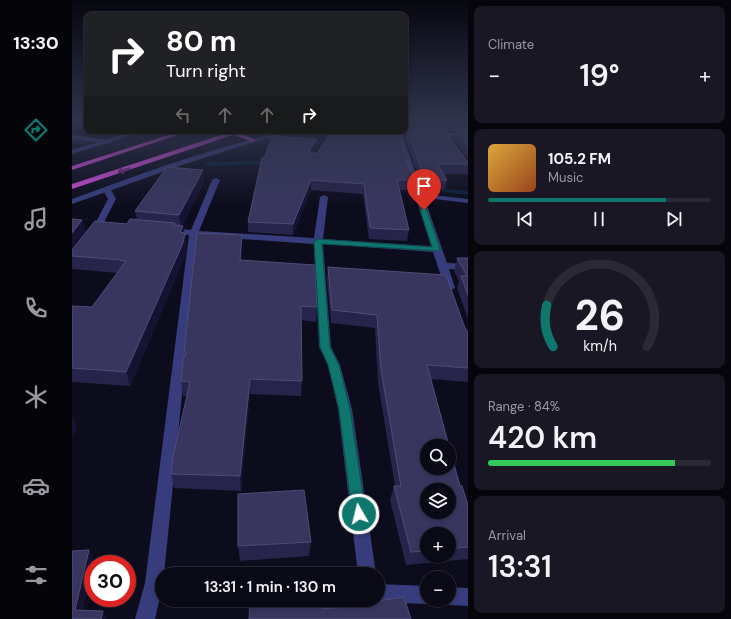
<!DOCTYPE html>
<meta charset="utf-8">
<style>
body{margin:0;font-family:"DM Sans",sans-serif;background:#181723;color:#f1f3f6;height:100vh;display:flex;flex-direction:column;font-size:15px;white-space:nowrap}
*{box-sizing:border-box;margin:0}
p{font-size:13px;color:#999aa1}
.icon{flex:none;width:22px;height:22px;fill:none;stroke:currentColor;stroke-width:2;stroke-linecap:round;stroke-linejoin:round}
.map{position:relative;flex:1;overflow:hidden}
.panel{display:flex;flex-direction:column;gap:6px;padding:6px;background:#06050c;width:263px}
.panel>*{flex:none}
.banner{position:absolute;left:12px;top:12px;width:324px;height:122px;border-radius:8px;box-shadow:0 2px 6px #0003,0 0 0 1px #2a2a35;background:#202124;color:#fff;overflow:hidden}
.tools{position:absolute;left:348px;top:439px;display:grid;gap:8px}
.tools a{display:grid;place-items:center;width:36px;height:36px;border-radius:50%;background:#0a0916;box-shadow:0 2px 6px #0003,0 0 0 1px #2a2a35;font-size:20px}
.speed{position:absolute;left:12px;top:555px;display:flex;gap:8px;font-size:20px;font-weight:700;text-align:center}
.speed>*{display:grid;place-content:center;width:52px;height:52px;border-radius:50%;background:#0a0916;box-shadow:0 2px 6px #0003,0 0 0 1px #2a2a35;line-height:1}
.speed .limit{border:6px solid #d22;background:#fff;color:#111}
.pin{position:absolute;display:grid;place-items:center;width:34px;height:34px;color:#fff;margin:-41px -17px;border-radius:50% 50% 50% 0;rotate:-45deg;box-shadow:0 0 4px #0007}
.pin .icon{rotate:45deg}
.me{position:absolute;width:44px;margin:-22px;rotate:352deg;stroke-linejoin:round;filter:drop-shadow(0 0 3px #0008)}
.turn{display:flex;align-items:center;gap:14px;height:84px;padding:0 16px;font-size:18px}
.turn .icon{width:52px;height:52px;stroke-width:2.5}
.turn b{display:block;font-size:28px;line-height:34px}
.lanes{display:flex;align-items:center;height:38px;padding:0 16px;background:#0003;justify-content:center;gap:20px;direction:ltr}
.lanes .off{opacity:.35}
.big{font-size:30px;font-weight:600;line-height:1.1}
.panel .card{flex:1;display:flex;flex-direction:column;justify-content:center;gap:6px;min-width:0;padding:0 14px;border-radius:8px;background:#181723}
.panel .dial{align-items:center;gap:0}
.dial svg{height:104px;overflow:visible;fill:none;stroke:#2a2a35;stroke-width:7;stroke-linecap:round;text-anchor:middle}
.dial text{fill:#f1f3f6;stroke:none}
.song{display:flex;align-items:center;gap:12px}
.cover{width:48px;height:48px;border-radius:6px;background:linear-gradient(135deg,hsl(40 70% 55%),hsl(20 70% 35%))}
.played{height:4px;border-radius:2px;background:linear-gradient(90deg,#0f766e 80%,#2a2a35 80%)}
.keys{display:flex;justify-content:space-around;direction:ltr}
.heat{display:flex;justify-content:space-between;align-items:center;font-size:22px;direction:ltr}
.charge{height:6px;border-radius:3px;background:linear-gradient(90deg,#34c759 84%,#2a2a35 0)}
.trip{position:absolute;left:83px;top:567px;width:230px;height:40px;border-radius:20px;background:#0a0916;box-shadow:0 2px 6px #0003,0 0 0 1px #2a2a35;font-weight:600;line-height:40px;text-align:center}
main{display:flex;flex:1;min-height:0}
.dock{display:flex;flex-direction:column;width:72px;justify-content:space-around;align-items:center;background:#040409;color:#999aa1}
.dock .icon{width:28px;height:28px}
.dock .selected{color:#0f766e}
.dock b{font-size:18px;color:#f1f3f6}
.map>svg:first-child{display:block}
</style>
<main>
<nav class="dock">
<b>13:30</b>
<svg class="icon selected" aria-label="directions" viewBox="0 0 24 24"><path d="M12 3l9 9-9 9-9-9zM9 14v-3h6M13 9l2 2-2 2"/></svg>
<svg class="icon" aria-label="music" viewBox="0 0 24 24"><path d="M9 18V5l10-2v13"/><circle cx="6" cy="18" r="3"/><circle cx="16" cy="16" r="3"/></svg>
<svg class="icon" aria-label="phone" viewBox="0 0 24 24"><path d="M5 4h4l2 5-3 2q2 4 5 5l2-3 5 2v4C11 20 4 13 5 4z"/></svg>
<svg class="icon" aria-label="climate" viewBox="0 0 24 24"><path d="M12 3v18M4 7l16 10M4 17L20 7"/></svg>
<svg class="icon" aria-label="car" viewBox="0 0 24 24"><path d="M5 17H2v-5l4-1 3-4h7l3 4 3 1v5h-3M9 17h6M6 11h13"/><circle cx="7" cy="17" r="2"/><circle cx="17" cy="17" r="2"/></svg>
<svg class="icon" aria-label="filters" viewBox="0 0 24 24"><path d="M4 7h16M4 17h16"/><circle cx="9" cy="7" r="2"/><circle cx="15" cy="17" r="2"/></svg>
</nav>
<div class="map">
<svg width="396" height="619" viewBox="0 0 396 619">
<rect width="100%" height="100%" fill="#0d0c1d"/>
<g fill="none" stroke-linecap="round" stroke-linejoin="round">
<g fill="#092139" fill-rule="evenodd">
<polygon points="0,139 18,143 15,145 0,143"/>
<polygon points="201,161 203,162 203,164 136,166 133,164 136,162"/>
<polygon points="363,188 396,191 396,195 361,191 360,190"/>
</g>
<g fill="#373d7c" fill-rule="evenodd">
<polygon points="236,131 271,131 276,133 273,135 239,133"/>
<polygon points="323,131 329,131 375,263 396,264 396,270 377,269 383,288 378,291 373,288 361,252 251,244 259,347 268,365 280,409 304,574 286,574 266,409 256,365 247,347 242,244 126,236 92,574 90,574 90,588 83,619 63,619 73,583 117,235 98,234 94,231 98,228 119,230 140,180 144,178 148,180 127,231 242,238 248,197 252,195 256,197 251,239 359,246"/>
<polygon points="363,133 396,133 396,137 361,136 360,135"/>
<polygon points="0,135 37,140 40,142 37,144 0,139"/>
<polygon points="32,188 38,188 44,199 31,224 27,227 23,224 36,199 31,190"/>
<polygon points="360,195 396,199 396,203 363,199 360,199"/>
<polygon points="306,584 355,586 355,600 362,600 355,604 306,602 301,600 306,600"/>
<polygon points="377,587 396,588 396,606 377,605 370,603 369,600 377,600"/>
<polygon points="249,600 267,600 269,619 249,619"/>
</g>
<g fill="#373d7c" fill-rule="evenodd">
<polygon points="63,131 73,131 0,154 0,150"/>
<path d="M217 131H230L182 142 110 165 0 204V199C71 173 142 146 217 131Z"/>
</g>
<g fill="#d24bd9" fill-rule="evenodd">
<polygon points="109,131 118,131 0,170 0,166"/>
<polygon points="161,131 170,131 168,133 184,140 181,142 161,135 0,189 0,184"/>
</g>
</g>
<g fill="#27244b" fill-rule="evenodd">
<polygon points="0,120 15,120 15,128 6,127"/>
<polygon points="333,120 396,120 396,159 381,138 383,131 374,131 394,160 396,161 396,174 372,174 375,180 373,189 351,190 333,138 334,130 333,130"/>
<polygon points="244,148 241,153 243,154 342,180 340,190 327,190 337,230 335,241 297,239 291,194 239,190 221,235 176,232 176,222 192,158"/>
<polygon points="131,170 132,182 110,226 113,233 114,246 113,256 58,386 0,382 0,306 20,307 46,273 0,269 0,219 10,220 14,233 55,224 65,219 63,211"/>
<polygon points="170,249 169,260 245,307 244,322 229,320 230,381 229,396 178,394 169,491 102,488 99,474 115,396 111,396 109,381 113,356 112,352"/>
<polygon points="385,258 396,258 396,319 385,288 387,281 382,271"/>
<path d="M256 267 393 328 396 332V382L359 379 388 486 396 505V559L334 565 318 500 322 486H323L306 383 303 328 259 323 255 279ZM355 534H377V556H355Z"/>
<polygon points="239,542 237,556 168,561 166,546"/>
</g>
<g fill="#151331">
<polygon points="0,120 4,120 6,127 0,130"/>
<polygon points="245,139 244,148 237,160 237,151"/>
<polygon points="131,170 132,182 109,228 107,215"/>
<polygon points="239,180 239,190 221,235 221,224"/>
<polygon points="10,220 14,233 0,251 0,233"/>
<polygon points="111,226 114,246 113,256 58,386 54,372"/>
<polygon points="170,235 170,249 169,274 168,260"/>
<polygon points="178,379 178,394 169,491 168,476"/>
<polygon points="0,413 5,428 0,439"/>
<polygon points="17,550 22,562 9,619 3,610"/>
<polygon points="31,611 35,619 29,619"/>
</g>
<g fill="#38365f" stroke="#4f4d78" fill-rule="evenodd">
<polygon points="333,120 396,120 396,123 333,121"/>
<polygon points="335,129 373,130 394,160 396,161 396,164 365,164 375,180 353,180"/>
<polygon points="383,130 396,130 396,147"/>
<polygon points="260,131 325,131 342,180 325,180 337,230 298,228 292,184 239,180 221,224 176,222 190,158 192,158 201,136 245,139 237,151 243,154 246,152"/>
<polygon points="95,167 131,170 107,215 63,211"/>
<polygon points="0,219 10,220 0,233"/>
<polygon points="58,219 103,223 102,225 111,226 108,232 113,233 111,243 54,372 0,368 0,306 20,307 54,261 49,261 49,260 0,256 0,250 23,221 55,224"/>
<polygon points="125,233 170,235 168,260 243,265 245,307 229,306 230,381 178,379 168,476 99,474 101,457 118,382 109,381 111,361 114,352 112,352"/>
<polygon points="385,258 396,258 396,295 389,276 395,276"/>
<path d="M256 267 374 275 393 328 396 332V368L355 365 377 446H355V468H377V446L388 486H390L396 505V547L377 549V534H355V551L339 552 322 486H329L309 370 305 315 260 310ZM355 490H377V512H355Z"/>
<polygon points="232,490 239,542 166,546 166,494"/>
<polygon points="17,550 3,610 31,611 29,619 0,619 0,551"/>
<polygon points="332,597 339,619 177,619 178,600 249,600 250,609 272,607 273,606"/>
</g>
<defs><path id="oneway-shaft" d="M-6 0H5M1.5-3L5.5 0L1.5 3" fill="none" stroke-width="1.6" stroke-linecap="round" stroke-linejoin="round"/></defs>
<use stroke="#662872" href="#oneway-shaft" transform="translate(52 170) rotate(162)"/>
<linearGradient id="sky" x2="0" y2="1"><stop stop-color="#070710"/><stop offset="0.58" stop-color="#2f344c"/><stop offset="1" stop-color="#2f344c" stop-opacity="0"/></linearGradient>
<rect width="396" height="207" fill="url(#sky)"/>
<polygon fill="#0f766e" stroke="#0a4d48" points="352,208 355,210 368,249 367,251 250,244 258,347 267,365 278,409 294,514 292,518 287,520 282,518 280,514 267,409 256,365 248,347 242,241 246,239 360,247 348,210"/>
</svg>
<div class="tools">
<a><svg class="icon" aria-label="search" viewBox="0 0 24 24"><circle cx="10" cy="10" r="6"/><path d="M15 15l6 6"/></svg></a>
<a><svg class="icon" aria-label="layers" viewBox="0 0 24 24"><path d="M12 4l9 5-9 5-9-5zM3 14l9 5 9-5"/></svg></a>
<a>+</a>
<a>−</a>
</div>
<div class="speed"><div class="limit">30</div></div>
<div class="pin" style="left:352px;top:210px;background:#d93025"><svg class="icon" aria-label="arrive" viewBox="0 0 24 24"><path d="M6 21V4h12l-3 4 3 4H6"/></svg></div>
<svg class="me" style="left:287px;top:514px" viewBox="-20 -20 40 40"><circle r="17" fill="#0f766e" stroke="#fff" stroke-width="3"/><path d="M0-11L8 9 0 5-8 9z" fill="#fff"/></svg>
<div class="trip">13:31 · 1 min · 130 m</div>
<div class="banner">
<div class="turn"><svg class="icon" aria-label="right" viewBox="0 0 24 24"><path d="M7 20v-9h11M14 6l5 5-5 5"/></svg><div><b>80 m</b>Turn right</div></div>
<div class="lanes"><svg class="icon off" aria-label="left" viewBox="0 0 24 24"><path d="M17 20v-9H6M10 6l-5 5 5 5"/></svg><svg class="icon off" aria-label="ahead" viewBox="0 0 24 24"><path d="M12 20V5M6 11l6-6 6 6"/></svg><svg class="icon off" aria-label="ahead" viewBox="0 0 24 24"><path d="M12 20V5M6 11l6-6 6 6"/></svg><svg class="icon" aria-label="right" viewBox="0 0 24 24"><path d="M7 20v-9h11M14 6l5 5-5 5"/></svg></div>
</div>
</div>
<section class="panel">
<div class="card"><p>Climate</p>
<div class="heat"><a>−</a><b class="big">19°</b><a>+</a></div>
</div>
<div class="card">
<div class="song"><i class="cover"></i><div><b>105.2 FM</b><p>Music</p></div></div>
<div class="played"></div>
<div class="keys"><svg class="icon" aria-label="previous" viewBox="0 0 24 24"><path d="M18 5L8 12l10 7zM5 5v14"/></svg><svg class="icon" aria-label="pause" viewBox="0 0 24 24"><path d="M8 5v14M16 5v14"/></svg><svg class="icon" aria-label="next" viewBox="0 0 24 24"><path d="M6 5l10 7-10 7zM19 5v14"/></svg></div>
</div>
<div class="card dial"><svg viewBox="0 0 100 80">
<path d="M14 69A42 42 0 1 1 86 69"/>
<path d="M14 69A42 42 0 0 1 9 37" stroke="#0f766e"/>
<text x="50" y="56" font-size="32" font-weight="700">26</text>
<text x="50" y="72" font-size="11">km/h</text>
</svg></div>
<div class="card"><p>Range · 84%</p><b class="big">420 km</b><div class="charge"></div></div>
<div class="card"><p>Arrival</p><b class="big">13:31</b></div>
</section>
</main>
